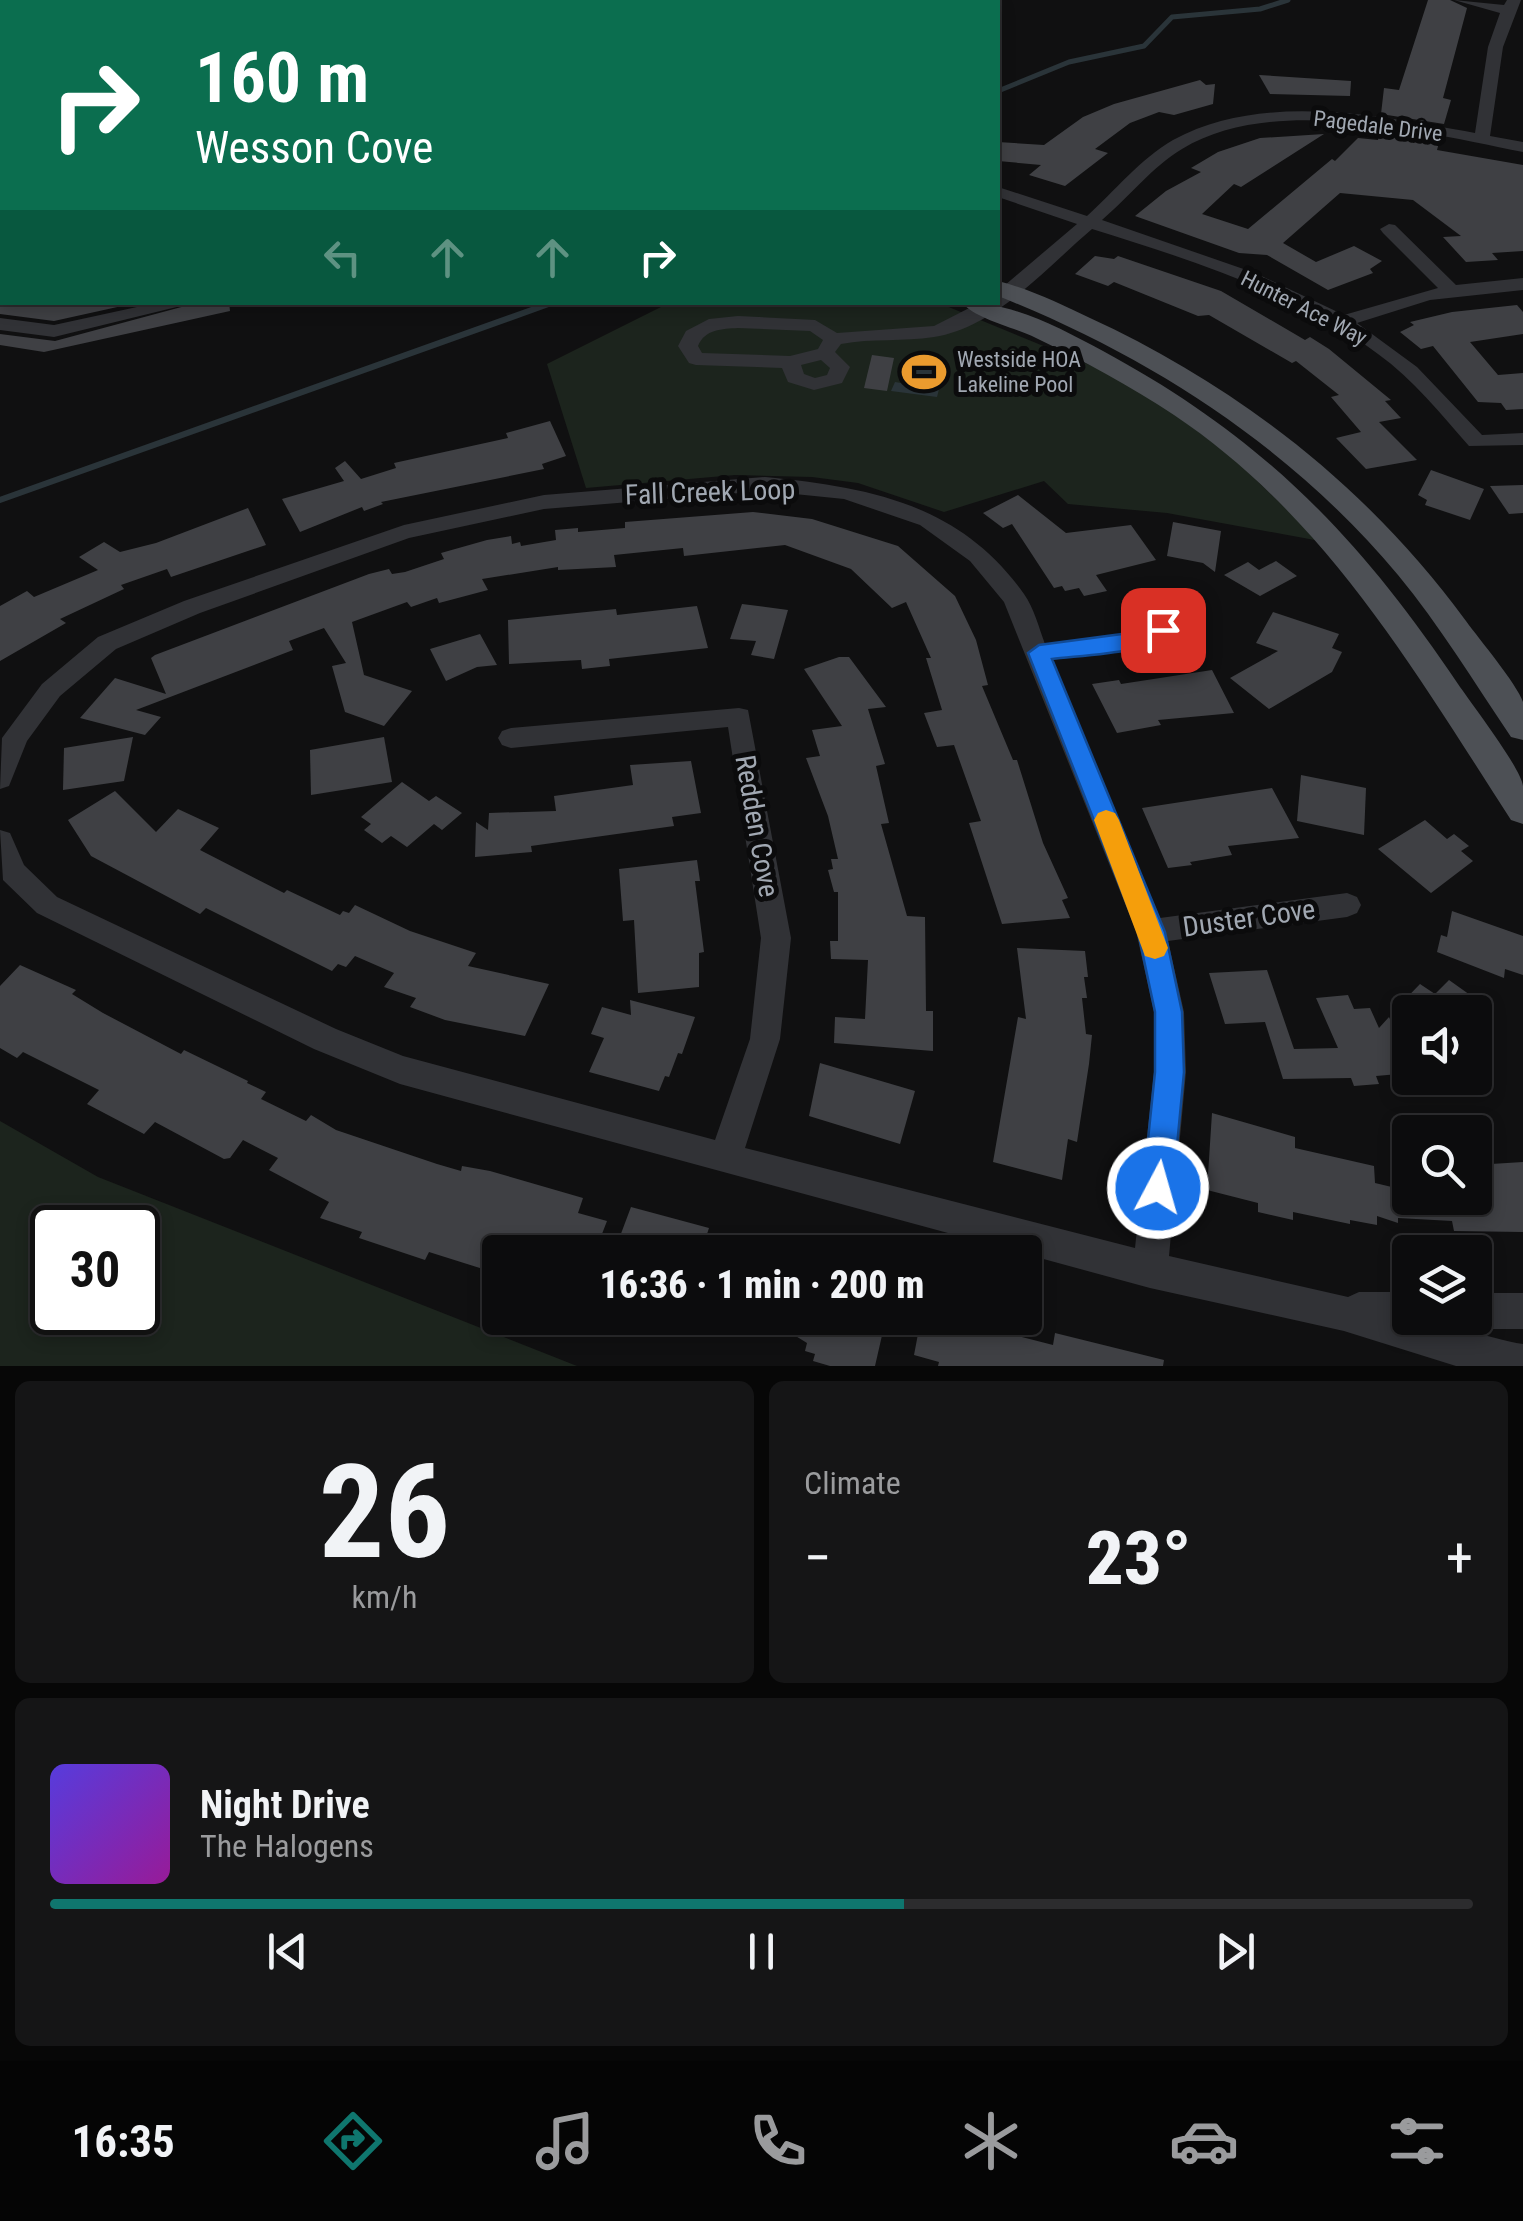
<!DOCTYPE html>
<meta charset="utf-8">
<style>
body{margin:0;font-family:"Roboto Condensed",sans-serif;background:#151516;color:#f1f3f6;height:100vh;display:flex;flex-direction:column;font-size:38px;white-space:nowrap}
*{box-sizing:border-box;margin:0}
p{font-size:32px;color:#9a9b9d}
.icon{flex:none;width:55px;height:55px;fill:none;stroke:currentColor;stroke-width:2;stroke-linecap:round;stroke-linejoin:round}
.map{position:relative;height:1366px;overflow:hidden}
.details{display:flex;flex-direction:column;gap:15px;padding:15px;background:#070707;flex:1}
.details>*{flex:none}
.hud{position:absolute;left:0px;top:0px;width:1000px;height:305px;box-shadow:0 5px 15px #0003,0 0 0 2px #2c2c2e;background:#0b6e4f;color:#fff;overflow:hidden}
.buttons{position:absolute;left:1392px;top:995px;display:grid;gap:20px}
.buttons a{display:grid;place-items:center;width:100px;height:100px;border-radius:10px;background:#0c0c0d;box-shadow:0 5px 15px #0003,0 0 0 2px #2c2c2e;font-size:50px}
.speed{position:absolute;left:30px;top:1205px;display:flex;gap:20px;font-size:50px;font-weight:700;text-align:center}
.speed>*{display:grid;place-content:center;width:130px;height:130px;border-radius:50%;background:#0c0c0d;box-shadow:0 5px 15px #0003,0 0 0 2px #2c2c2e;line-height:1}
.speed .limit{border:5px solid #111;border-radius:15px;background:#fff;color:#111}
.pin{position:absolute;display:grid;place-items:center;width:85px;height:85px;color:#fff;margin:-42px;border-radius:20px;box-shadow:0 5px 15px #0006}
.me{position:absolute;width:110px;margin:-55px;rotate:6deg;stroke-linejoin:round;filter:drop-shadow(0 0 8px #0008)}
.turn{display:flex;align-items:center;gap:35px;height:210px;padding:0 30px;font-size:45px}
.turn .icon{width:130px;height:130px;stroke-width:2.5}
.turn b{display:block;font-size:70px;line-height:85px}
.lanes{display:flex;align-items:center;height:95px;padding:0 30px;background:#0003;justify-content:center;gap:50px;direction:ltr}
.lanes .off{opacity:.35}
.big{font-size:75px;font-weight:800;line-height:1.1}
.details .widget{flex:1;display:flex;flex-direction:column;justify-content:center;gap:15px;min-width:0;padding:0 35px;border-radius:15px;background:#151516}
.details .dial{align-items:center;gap:0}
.dial b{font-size:130px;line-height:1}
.song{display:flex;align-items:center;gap:30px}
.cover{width:120px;height:120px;border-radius:15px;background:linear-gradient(135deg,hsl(250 70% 55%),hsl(300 70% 35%))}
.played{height:10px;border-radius:5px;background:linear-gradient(90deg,#0f766e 60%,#2c2c2e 60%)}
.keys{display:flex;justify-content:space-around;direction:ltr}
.heat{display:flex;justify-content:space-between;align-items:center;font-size:55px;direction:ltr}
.details .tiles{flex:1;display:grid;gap:15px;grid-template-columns:1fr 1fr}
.widget:last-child{grid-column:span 2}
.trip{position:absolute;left:482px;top:1235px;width:560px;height:100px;border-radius:10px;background:#0c0c0d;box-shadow:0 5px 15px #0003,0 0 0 2px #2c2c2e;font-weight:800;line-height:100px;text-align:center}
.dock{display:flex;height:160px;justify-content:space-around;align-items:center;background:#050505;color:#9a9b9d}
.dock .icon{width:70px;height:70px}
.dock .current{color:#0f766e}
.dock b{font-size:45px;color:#f1f3f6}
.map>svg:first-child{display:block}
</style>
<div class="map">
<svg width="1523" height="1366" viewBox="0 0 1523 1366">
<rect width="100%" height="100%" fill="#101011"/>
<g fill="#1c241d" fill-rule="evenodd">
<polygon points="669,303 939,303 1107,372 1173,413 1231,456 1320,541 1167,513 1068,504 1044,481 944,512 858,483 812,477 735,475 586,488 547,364"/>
<path d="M0 1121 98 1177 577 1366H0ZM52 1228H138V1312H52Z"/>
</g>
<polygon fill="#2a3439" points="908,357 946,362 937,397 891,391 895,382 901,383"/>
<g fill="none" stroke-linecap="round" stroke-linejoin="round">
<polyline stroke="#2a3439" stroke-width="5" points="998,91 1069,62 1144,46 1172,17 1260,9 1288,0"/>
<polyline stroke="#2a3439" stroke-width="6" points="0,500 554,302"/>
</g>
<g fill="#3f4044">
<polygon points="1428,0 1450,0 1467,8 1443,98 1451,100 1444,124 1381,114 1384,88 1399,90"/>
<polygon points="1259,75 1351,81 1350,96 1270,94"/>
<polygon points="1200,80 1206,85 1215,84 1213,104 1174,115 1159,112 1130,123 1095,149 1108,153 1065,186 1029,175 1041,165 998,161 998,142 1044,145 1083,117 1114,104"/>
<polygon points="1380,130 1440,139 1437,150 1523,165 1523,251 1492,253 1498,260 1466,262 1443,237 1461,236 1413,200 1340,193 1283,243 1316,262 1354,246 1382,261 1370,269 1373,273 1328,290 1267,255 1239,253 1135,216 1166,191 1201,172 1191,168 1218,152 1260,138 1324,134 1241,187 1234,184 1202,214 1248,229 1332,159 1335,161 1358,138 1378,140"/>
<polygon points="1095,256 1114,259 1118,256 1221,291 1305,340 1310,337 1329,349 1391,400 1385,401 1401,418 1379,422 1417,460 1366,469 1336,438 1361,432 1331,397 1339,395 1296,361 1292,363 1209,315 1198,316 1114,282 1108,286 1075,274"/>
<polygon points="0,302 140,302 54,321 0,314"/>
<polygon points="200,302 229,302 230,311 44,352 0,345 0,334 55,341"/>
<polygon points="1517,305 1523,312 1523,334 1470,342 1498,375 1523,373 1523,409 1506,410 1501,403 1478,402 1433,346 1421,349 1400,332 1414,325 1410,322 1452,312"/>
<polygon points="872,355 894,358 887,391 864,388"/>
<polygon points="550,421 566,456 542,464 544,469 381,502 383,504 364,511 362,507 300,532 282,499 344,481 335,468 345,461 361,479 396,468 394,463 508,438 506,433"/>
<polygon points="1431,470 1484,489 1470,520 1425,505 1427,500 1418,495"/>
<polygon points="1523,485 1523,513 1509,514 1490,486"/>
<polygon points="1018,495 1066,533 1131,525 1156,560 1096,575 1107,591 1084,596 1079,588 1065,591 1062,586 1054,588 1012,524 1003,528 983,513"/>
<polygon points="248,508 266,545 171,577 167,569 121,585 124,589 60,619 66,623 0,661 0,606 27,591 34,597 98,570 79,557 104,542 120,552 156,543"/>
<polygon points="753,512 812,519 898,546 955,596 976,640 988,685 982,686 1013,760 1017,760 1043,843 1068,898 1062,900 1070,918 1002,924 969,823 981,821 954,745 937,747 924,713 942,710 926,658 931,658 906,602 892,608 851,569 785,545 684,556 683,548 614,555 616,567 558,570 558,567 482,579 488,590 439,603 437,598 411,607 407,602 352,622 364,675 412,691 384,726 345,712 332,666 346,663 324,628 289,641 293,650 136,710 161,717 145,735 80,718 115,678 166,694 151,658 155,655 369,574 389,569 392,574 405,572 444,559 441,553 487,540 511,536 512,544 520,542 521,546 556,540 555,530 578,528 578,532 625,528 625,522"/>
<polygon points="1173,522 1221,531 1215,572 1203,563 1167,556"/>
<polygon points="1276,561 1297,576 1260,596 1224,575 1248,562 1259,570"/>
<polygon points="742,604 788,610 774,659 751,655 756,641 730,639"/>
<polygon points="697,606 708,648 609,659 610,666 582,669 581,660 509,664 508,620 616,609 617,615"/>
<polygon points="1273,612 1339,634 1332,648 1342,652 1332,672 1269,709 1230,678 1278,651 1256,643"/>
<polygon points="480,634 497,665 477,667 446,681 430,649"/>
<polygon points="839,657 849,657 886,707 868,709 885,764 876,766 889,823 881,824 907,916 925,917 926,1011 933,1011 933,1051 834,1043 835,1017 865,1019 868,960 831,959 830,941 838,941 838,892 834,892 828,870 833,869 831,859 838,859 828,816 806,758 820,756 812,730 842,726 804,669"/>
<polygon points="1212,670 1234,713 1158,720 1161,725 1117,733 1092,684 1119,680 1121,684"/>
<polygon points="133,737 124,781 63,790 64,748"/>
<polygon points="384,737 392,782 311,795 310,750"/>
<polygon points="691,761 701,813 672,817 674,826 531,846 532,852 475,857 476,822 488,830 489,813 556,811 554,796 633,785 630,765"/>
<polygon points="1301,775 1366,788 1364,835 1297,821"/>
<polygon points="402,782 429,801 436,796 462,813 442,830 434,824 407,847 391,836 382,843 364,830 371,824 361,817"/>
<polygon points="1272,788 1299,838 1228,846 1232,855 1190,862 1192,865 1168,868 1142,808"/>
<polygon points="115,791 156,832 178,809 219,828 200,850 284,893 287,890 340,915 343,911 349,913 355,905 410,931 476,953 468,966 549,984 525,1036 445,1020 410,1007 416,998 384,987 394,973 355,956 346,967 338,964 332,971 206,908 200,914 91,856 68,820"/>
<polygon points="1425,820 1447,839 1454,834 1469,846 1461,851 1473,861 1431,893 1378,849"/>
<polygon points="697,860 700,881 695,881 704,952 699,953 699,987 638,993 634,920 623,921 619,869"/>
<polygon points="1452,911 1523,936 1523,975 1505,969 1504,978 1437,952 1441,935 1447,937"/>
<polygon points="1017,948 1085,951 1088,977 1084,977 1087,998 1082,998 1086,1034 1092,1035 1089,1064 1077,1142 1068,1139 1062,1180 993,1162 1018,1017 1026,1019"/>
<polygon points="20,965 76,990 72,994 103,1013 181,1054 184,1050 248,1081 247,1083 266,1092 261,1099 306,1121 311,1115 336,1130 437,1164 461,1171 462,1166 490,1171 583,1198 578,1213 607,1221 595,1252 490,1252 483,1269 429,1252 425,1260 359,1238 362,1232 320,1218 329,1202 269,1170 278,1158 243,1140 230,1158 224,1159 155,1122 144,1134 87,1104 99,1090 23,1052 17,1058 0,1048 0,986"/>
<polygon points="1267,970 1294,1049 1338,1048 1316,998 1348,995 1354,1009 1370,1008 1379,1028 1389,1017 1410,1063 1410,1073 1376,1076 1379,1084 1354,1086 1351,1078 1283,1079 1265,1022 1225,1024 1209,973"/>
<polygon points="1449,980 1494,1012 1393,1012 1420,984 1435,994"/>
<polygon points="630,1000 695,1017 682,1054 678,1053 669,1077 665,1076 659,1091 589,1072 604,1038 591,1034 602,1007 631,1015"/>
<polygon points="820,1063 915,1091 900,1144 809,1116"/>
<polygon points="1212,1113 1295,1137 1295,1148 1374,1166 1375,1183 1396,1188 1397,1198 1475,1198 1475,1165 1523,1162 1523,1232 1454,1231 1452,1221 1398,1218 1398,1223 1377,1216 1377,1225 1350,1220 1350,1224 1293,1212 1293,1220 1258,1212 1258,1203 1207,1190"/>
<polygon points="631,1207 709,1228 701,1252 634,1252 636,1244 619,1239"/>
<polygon points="798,1318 886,1318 875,1366 830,1366 813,1361 815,1354 805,1351 807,1343 794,1335"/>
<polygon points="921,1318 992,1318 990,1329 1053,1345 1055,1333 1164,1360 1163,1366 938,1366 939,1362 914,1355"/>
</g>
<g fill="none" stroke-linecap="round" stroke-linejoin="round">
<g fill="#313236" fill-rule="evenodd">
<polygon points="273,0 313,0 315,2 275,2"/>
<polygon points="666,0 693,0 695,2 668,2"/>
<path d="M1454 0 1504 5 1507 0H1521L1503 47 1490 136 1523 142V152C1424 133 1274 93 1182 149 1152 167 1129 197 1102 220L1255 273 1344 315 1438 288 1383 233 1380 229 1389 224 1395 225 1456 285 1523 278V290L1430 300 1357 323 1417 367 1482 435 1523 433V445L1469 446C1441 414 1413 379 1378 354 1294 292 1191 260 1092 229 1046 268 996 327 934 337 903 342 872 338 841 344L835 352 850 367 842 383 814 390 788 382 782 368 696 365 689 363 678 346 686 331 709 319 738 316 815 320 837 333 934 326 981 302H998V291L1077 224 998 197V187L1087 216C1115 191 1140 159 1173 140 1263 91 1380 116 1475 133L1488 47 1500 13ZM738 328 810 331 823 340 818 349 790 356 702 353 698 346C705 329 722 329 738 328ZM821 360 830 368 827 375 815 378 804 374 801 365Z"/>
<rect x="0" y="22" width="2" height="8"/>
<polygon points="2,97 2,107 0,108 0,98"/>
<polygon points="2,119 2,129 0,130 0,120"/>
<rect x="0" y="164" width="2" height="10"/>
<polygon points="160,302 197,302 54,337 0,330 0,318 54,325"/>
<path d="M765 477C867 487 960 503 1024 594 1034 608 1039 628 1045 644L1137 632 1177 615H1193L1197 621 1193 627 1141 648 1052 660 1160 918 1347 893 1357 897 1361 905 1357 913 1347 917 1168 941 1184 1012 1186 1072 1169 1256 1348 1297 1359 1292H1410V1318C1432 1318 1490 1339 1523 1344V1366H1456L1344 1331 1150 1288 400 1084 314 1049 37 913 3 880 0 830 10 833 24 865 57 897 336 1029 403 1056 715 1140 750 1039 761 938 728 727 511 748 502 745 498 738 502 731 511 728 739 708 748 710 791 938 780 1039 745 1148 1135 1248 1154 1072V1012L1136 931 1004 602 970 561 920 525 844 499 765 491 544 509 409 538 200 613 116 649 60 696 27 741 9 786 0 789 2 738 42 684 98 637 184 601 404 525 544 495Z"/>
<polygon points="1475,1293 1523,1293 1523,1329 1475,1329 1462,1324 1460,1318 1475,1318"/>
</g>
<g fill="#4d5055" fill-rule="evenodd">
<rect x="0" y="42" width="2" height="12"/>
<path d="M998 281C1030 289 1061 304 1090 318 1238 386 1370 489 1466 621 1479 639 1517 684 1523 702 1523 713 1523 730 1523 740L1511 737C1474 682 1440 626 1398 575 1291 447 1151 357 998 296Z"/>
<path d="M961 302C1012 302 1058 327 1103 351 1262 437 1358 535 1458 684 1471 703 1521 768 1523 786 1523 798 1523 811 1523 824L1511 820C1414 670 1326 517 1174 415 1130 386 1084 361 1036 338 1014 327 977 320 961 302Z"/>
</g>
</g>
<path fill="#1a73e8" stroke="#114b97" stroke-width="2.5" d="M1163 623 1174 630C1154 654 1083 655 1052 659L1165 932 1182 1012 1184 1072 1173 1188 1169 1198 1158 1202 1148 1198 1143 1188 1155 1072V1012L1138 932 1028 653 1039 645 1137 632Z"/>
<polygon fill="#f59e0b" points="1106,810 1115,813 1119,820 1168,948 1164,956 1155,959 1145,956 1094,820 1098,813"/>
<defs>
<g id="stadium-bare" transform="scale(3.45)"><path d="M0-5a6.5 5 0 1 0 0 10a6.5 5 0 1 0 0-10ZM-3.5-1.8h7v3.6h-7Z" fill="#eb9b2e" stroke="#0b0b0c" stroke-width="2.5" paint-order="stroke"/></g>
</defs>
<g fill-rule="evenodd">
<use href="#stadium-bare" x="924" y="372"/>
</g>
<g text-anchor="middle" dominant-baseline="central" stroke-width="10" stroke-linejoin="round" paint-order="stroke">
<g font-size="22" fill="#a1a8b2" stroke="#0b0b0c">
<text transform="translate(1378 126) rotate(7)">Pagedale Drive</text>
<text transform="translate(1304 308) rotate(27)">Hunter Ace Way</text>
</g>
<g font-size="22" fill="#a1a8b2" stroke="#0b0b0c" text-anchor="start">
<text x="957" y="359">Westside HOA<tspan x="957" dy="25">Lakeline Pool</tspan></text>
</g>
<g font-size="28" fill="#a1a8b2" stroke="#0b0b0c">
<text transform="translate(710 492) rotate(-2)">Fall Creek Loop</text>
<text transform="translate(757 826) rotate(80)">Redden Cove</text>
<text transform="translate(1249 918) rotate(-8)">Duster Cove</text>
</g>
</g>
</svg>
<div class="buttons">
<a><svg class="icon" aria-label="sound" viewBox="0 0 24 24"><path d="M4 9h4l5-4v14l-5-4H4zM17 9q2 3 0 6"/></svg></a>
<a><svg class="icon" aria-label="search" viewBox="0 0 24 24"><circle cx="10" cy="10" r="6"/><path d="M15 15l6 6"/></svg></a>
<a><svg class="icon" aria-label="layers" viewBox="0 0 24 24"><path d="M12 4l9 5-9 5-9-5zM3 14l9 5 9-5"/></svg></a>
</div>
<div class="speed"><div class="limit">30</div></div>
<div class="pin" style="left:1163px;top:630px;background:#d93025"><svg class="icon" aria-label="arrive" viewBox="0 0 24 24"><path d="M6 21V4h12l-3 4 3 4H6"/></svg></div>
<svg class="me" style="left:1158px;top:1188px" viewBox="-20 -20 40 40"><circle r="17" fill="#1a73e8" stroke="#fff" stroke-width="3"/><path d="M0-11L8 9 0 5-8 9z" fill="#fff"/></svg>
<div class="trip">16:36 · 1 min · 200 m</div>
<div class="hud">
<div class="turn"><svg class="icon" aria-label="right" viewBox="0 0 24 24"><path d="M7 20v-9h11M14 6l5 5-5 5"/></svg><div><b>160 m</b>Wesson Cove</div></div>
<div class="lanes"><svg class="icon off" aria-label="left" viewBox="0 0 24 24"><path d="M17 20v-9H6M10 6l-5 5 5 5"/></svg><svg class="icon off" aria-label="ahead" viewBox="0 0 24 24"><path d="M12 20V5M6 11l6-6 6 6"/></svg><svg class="icon off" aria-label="ahead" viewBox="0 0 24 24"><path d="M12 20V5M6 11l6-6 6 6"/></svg><svg class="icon" aria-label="right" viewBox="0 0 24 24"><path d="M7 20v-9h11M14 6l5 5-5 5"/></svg></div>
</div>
</div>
<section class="details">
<div class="tiles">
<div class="widget dial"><b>26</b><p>km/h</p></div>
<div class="widget"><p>Climate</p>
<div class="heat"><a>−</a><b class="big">23°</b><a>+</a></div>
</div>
<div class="widget">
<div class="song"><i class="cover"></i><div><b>Night Drive</b><p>The Halogens</p></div></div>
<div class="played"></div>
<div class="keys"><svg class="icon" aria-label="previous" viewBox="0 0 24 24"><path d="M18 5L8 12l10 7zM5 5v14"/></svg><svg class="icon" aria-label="pause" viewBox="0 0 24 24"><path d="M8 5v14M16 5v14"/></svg><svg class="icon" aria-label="next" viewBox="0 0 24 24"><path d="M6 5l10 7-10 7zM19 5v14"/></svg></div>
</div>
</div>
</section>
<nav class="dock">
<b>16:35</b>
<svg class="icon current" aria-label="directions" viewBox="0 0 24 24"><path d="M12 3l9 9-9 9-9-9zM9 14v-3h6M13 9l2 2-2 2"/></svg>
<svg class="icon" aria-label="music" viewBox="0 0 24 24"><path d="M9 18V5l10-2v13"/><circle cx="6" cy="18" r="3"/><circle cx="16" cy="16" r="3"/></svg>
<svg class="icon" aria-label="phone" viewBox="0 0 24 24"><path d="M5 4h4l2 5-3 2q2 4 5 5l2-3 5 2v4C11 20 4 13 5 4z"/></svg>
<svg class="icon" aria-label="climate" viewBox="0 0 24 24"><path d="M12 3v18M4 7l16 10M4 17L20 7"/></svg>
<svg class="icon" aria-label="car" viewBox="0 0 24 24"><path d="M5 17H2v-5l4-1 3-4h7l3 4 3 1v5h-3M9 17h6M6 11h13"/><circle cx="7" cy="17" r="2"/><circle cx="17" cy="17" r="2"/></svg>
<svg class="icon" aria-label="filters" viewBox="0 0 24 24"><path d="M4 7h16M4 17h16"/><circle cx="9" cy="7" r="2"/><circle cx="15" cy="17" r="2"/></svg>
</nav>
